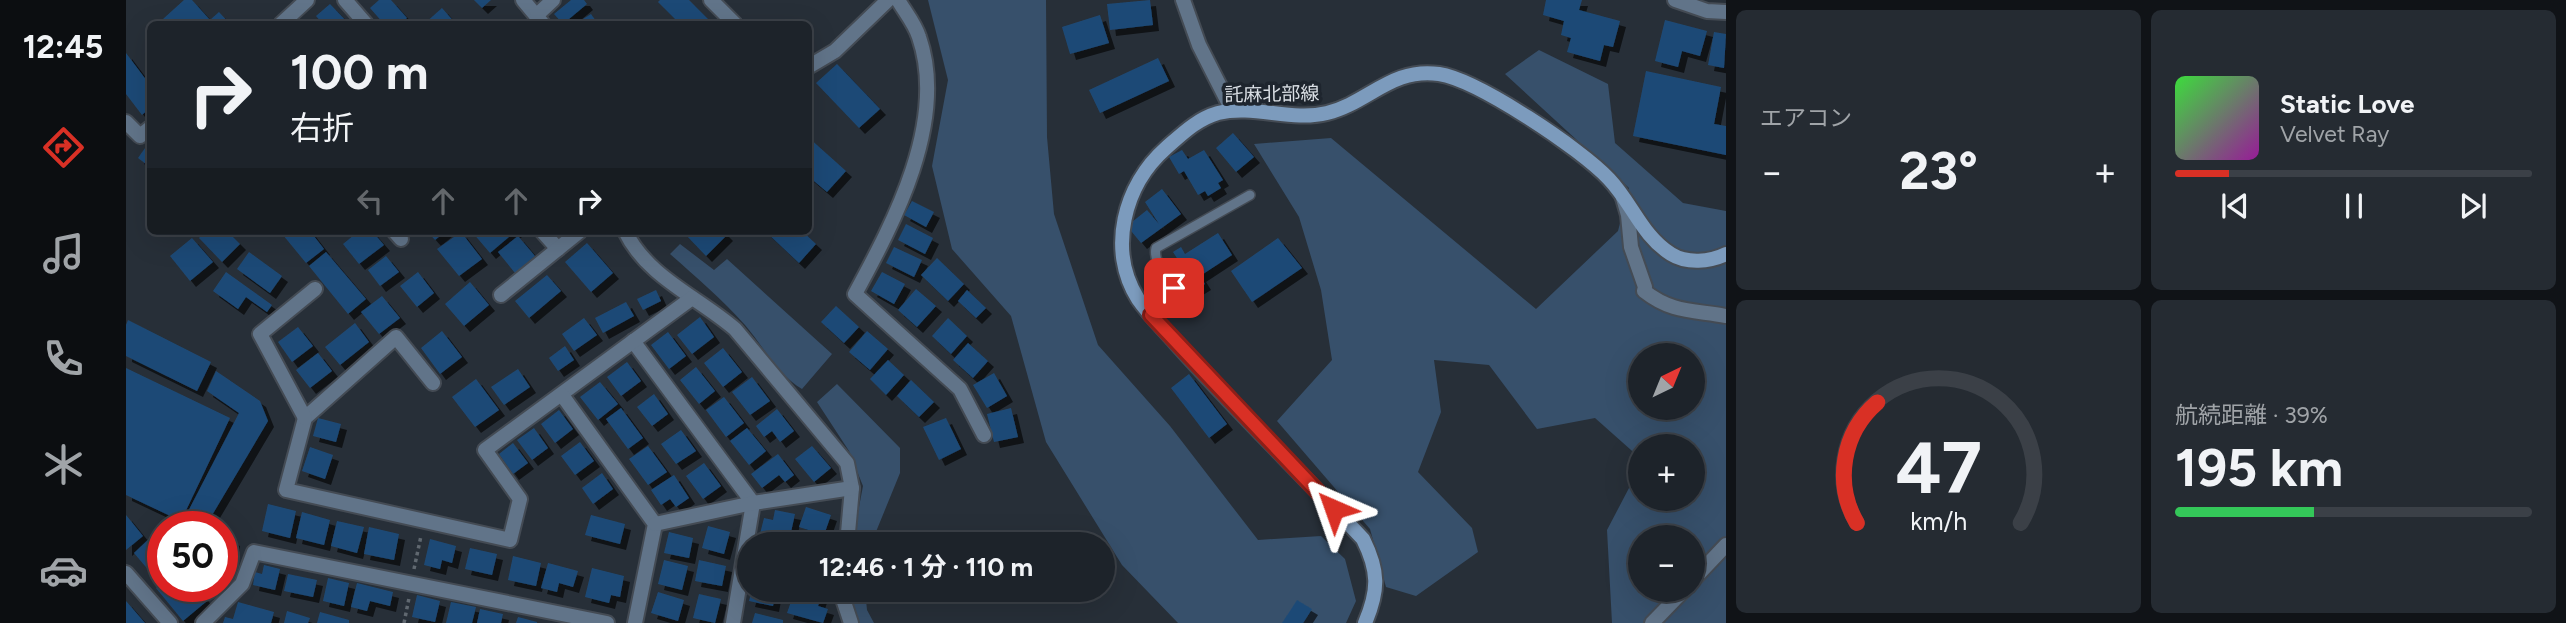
<!DOCTYPE html>
<html lang="ja">
<meta charset="utf-8">
<style>
body{margin:0;font-family:Figtree,"Noto Sans JP",sans-serif;background:#252b32;color:#f1f3f6;height:100vh;display:flex;flex-direction:column;font-size:26px;white-space:nowrap}
*{box-sizing:border-box;margin:0}
p{font-size:23px;color:#a0a4a8}
.icon{flex:none;width:38px;height:38px;fill:none;stroke:currentColor;stroke-width:2;stroke-linecap:round;stroke-linejoin:round}
.map{position:relative;flex:1;overflow:hidden}
.details{display:flex;flex-direction:column;gap:10px;padding:10px;background:#101317;width:840px}
.details>*{flex:none}
.banner{position:absolute;left:21px;top:21px;width:665px;height:214px;border-radius:10px;box-shadow:0 7px 28px #0002,0 0 0 2px #3b4047;background:#1d232a;color:#f1f3f6;overflow:hidden}
.needle{width:46px;rotate:43deg}
.buttons{position:absolute;left:1502px;top:343px;display:grid;gap:14px}
.buttons a{display:grid;place-items:center;width:77px;height:77px;border-radius:50%;background:#1d232a;box-shadow:0 7px 28px #0002,0 0 0 2px #3b4047;font-size:35px}
.speed{position:absolute;left:21px;top:511px;display:flex;gap:14px;font-size:35px;font-weight:700;text-align:center}
.speed>*{display:grid;place-content:center;width:91px;height:91px;border-radius:50%;background:#1d232a;box-shadow:0 7px 28px #0002,0 0 0 2px #3b4047;line-height:1}
.speed .limit{border:10px solid #d22;background:#fff;color:#111}
.pin{position:absolute;display:grid;place-items:center;width:60px;height:60px;color:#fff;margin:-30px;border-radius:14px;box-shadow:0 4px 10px #0006}
.me{position:absolute;width:77px;margin:-38px;rotate:317deg;stroke-linejoin:round;filter:drop-shadow(0 0 5px #0008)}
.turn{display:flex;align-items:center;gap:24px;height:147px;padding:0 28px;font-size:32px}
.turn .icon{width:91px;height:91px;stroke-width:2.5}
.turn b{display:block;font-size:49px;line-height:60px}
.lanes{display:flex;align-items:center;height:66px;padding:0 28px;background:#0003;justify-content:center;gap:35px;direction:ltr}
.lanes .off{opacity:.35}
.big{font-size:52px;font-weight:700;line-height:1.1}
.details .tile{flex:1;display:flex;flex-direction:column;justify-content:center;gap:10px;min-width:0;padding:0 24px;border-radius:10px;background:#252b32}
.details .dial{align-items:center;gap:0}
.dial svg{height:182px;overflow:visible;fill:none;stroke:#3b4047;stroke-width:7;stroke-linecap:round;text-anchor:middle}
.dial text{fill:#f1f3f6;stroke:none}
.song{display:flex;align-items:center;gap:21px}
.cover{width:84px;height:84px;border-radius:10px;background:linear-gradient(135deg,hsl(120 70% 55%),hsl(300 70% 35%))}
.played{height:7px;border-radius:4px;background:linear-gradient(90deg,#d93025 15%,#3b4047 15%)}
.keys{display:flex;justify-content:space-around;direction:ltr}
.heat{display:flex;justify-content:space-between;align-items:center;font-size:38px;direction:ltr}
.charge{height:10px;border-radius:5px;background:linear-gradient(90deg,#34c759 39%,#3b4047 0)}
.details .tiles{flex:1;display:grid;gap:10px;grid-template-columns:repeat(2,1fr)}
.trip{position:absolute;left:611px;top:532px;width:378px;height:70px;border-radius:35px;background:#1d232a;box-shadow:0 7px 28px #0002,0 0 0 2px #3b4047;font-weight:700;line-height:70px;text-align:center}
main{display:flex;flex:1;min-height:0}
.dock{display:flex;flex-direction:column;width:126px;justify-content:space-around;align-items:center;background:#0c0e11;color:#a0a4a8}
.dock .icon{width:49px;height:49px}
.dock .selected{color:#d93025}
.dock b{font-size:32px;color:#f1f3f6}
.map>svg:first-child{display:block}
</style>
<main>
<nav class="dock">
<b>12:45</b>
<svg class="icon selected" aria-label="directions" viewBox="0 0 24 24"><path d="M12 3l9 9-9 9-9-9zM9 14v-3h6M13 9l2 2-2 2"/></svg>
<svg class="icon" aria-label="music" viewBox="0 0 24 24"><path d="M9 18V5l10-2v13"/><circle cx="6" cy="18" r="3"/><circle cx="16" cy="16" r="3"/></svg>
<svg class="icon" aria-label="phone" viewBox="0 0 24 24"><path d="M5 4h4l2 5-3 2q2 4 5 5l2-3 5 2v4C11 20 4 13 5 4z"/></svg>
<svg class="icon" aria-label="climate" viewBox="0 0 24 24"><path d="M12 3v18M4 7l16 10M4 17L20 7"/></svg>
<svg class="icon" aria-label="car" viewBox="0 0 24 24"><path d="M5 17H2v-5l4-1 3-4h7l3 4 3 1v5h-3M9 17h6M6 11h13"/><circle cx="7" cy="17" r="2"/><circle cx="17" cy="17" r="2"/></svg>
</nav>
<div class="map">
<svg width="1600" height="623" viewBox="0 0 1600 623">
<defs>
<filter id="shadow"><feDropShadow dx="6" dy="6" stdDeviation="0" flood-color="#0009"/></filter>
</defs>
<rect width="100%" height="100%" fill="#272f38"/>
<g fill="#37506b" fill-rule="evenodd">
<polygon points="802,0 920,0 921,137 928,214 972,345 1044,426 1132,540 1195,536 1219,559 1230,601 1220,623 1052,623 996,565 920,442 885,316 826,249 806,166 822,80"/>
<path d="M1413 50 1482 84 1489 143 1557 203 1600 211V623H1486L1481 530 1514 467V499H1566V446H1514V458L1469 418 1411 429 1363 365 1308 360 1315 412 1292 472 1346 528 1352 552 1290 596 1260 587 1244 529 1151 421 1206 360 1195 290 1173 217 1128 144 1205 138 1410 309 1492 231 1503 188 1379 74ZM1514 355H1566V408H1514ZM1514 537H1566V590H1514Z"/>
<path d="M554 244 588 270 601 259 706 354 676 389C652 375 637 346 619 325 596 299 570 277 544 254Z"/>
<polygon points="711,384 774,448 774,473 745,544 726,544 737,486 723,451 691,402"/>
<polygon points="726,590 739,590 741,610 748,623 733,623 728,610"/>
</g>
<g fill="#1e4a76" filter="url(#shadow)">
<polygon points="58,0 66,0 84,20 93,12 104,24 42,24 37,19"/>
<polygon points="253,0 265,0 281,18 274,24 258,24 244,8"/>
<polygon points="348,0 365,0 356,8"/>
<polygon points="445,0 458,0 461,4 437,24 428,14"/>
<polygon points="534,0 563,0 586,23 554,24 532,2"/>
<polygon points="1024,0 1027,25 984,30 981,4"/>
<polygon points="1420,0 1456,0 1453,10 1494,21 1487,47 1478,45 1474,61 1441,52 1445,38 1435,35 1438,21 1417,15"/>
<polygon points="204,4 223,24 197,24 190,16"/>
<polygon points="316,8 330,24 298,24"/>
<polygon points="465,14 472,24 449,24"/>
<polygon points="974,15 983,43 944,54 936,27"/>
<polygon points="1539,20 1581,31 1574,56 1556,51 1552,67 1529,61"/>
<polygon points="1588,32 1600,34 1598,68 1582,65"/>
<polygon points="0,53 24,85 24,108 16,115 0,94"/>
<polygon points="1032,58 1043,81 974,113 963,90"/>
<polygon points="711,64 754,109 733,128 690,83"/>
<polygon points="1520,71 1595,87 1588,124 1600,126 1600,155 1507,136"/>
<polygon points="1107,133 1128,157 1110,172 1090,148"/>
<polygon points="682,137 720,171 701,192 682,176"/>
<polygon points="24,141 24,167 12,158"/>
<polygon points="1056,150 1062,159 1078,150 1097,180 1092,183 1095,188 1082,196 1079,191 1072,195 1058,171 1053,174 1043,157"/>
<polygon points="1036,189 1055,214 1015,243 1001,226 1021,210 1033,224 1019,202"/>
<polygon points="786,201 808,212 800,227 778,215"/>
<polygon points="780,224 807,238 799,254 772,240"/>
<polygon points="80,231 101,231 114,244 96,262 73,238"/>
<polygon points="163,231 184,231 198,249 180,263 157,235"/>
<polygon points="233,231 246,231 258,245 233,264 217,244"/>
<polygon points="301,231 320,231 309,240"/>
<polygon points="350,231 390,231 364,253 347,233"/>
<polygon points="560,231 597,231 601,235 580,256 558,233"/>
<polygon points="639,231 676,231 690,244 673,263"/>
<polygon points="335,232 356,259 333,276 311,249"/>
<polygon points="1092,233 1106,255 1074,276 1079,284 1071,289 1047,252 1055,247 1059,254"/>
<polygon points="392,236 409,256 389,273 372,252"/>
<polygon points="66,238 87,262 64,281 44,256"/>
<polygon points="1152,238 1176,268 1126,302 1105,271"/>
<polygon points="461,243 487,273 465,292 439,262"/>
<polygon points="768,247 796,260 788,277 760,263"/>
<polygon points="123,252 156,276 144,293 111,269"/>
<polygon points="200,252 240,299 222,314 183,266"/>
<polygon points="260,256 273,272 254,286 242,270"/>
<polygon points="811,258 838,284 822,301 795,275"/>
<polygon points="100,272 146,305 141,312 120,297 112,309 87,291"/>
<polygon points="292,272 308,293 291,307 274,286"/>
<polygon points="756,272 779,284 768,304 745,291"/>
<polygon points="421,275 435,291 403,318 389,301"/>
<polygon points="344,282 363,305 338,326 319,304"/>
<polygon points="790,289 810,306 791,327 772,310"/>
<polygon points="530,290 535,301 517,310 511,299"/>
<polygon points="841,290 860,308 850,318 832,301"/>
<polygon points="256,296 274,318 253,334 235,312"/>
<polygon points="500,302 508,316 477,333 469,318"/>
<polygon points="710,306 733,327 718,343 695,322"/>
<polygon points="574,317 588,337 566,354 551,335"/>
<polygon points="458,318 471,335 448,351 436,334"/>
<polygon points="822,318 841,336 825,354 806,336"/>
<polygon points="2,320 85,362 71,391 0,356 0,325"/>
<polygon points="229,323 243,342 214,365 199,347"/>
<polygon points="172,327 187,346 166,362 152,342"/>
<polygon points="316,331 336,357 314,374 295,348"/>
<polygon points="741,331 762,349 744,370 723,352"/>
<polygon points="542,332 560,356 543,369 525,345"/>
<polygon points="842,343 862,361 847,378 827,360"/>
<polygon points="439,346 448,360 432,371 423,358"/>
<polygon points="597,348 616,372 597,387 578,363"/>
<polygon points="192,353 206,371 184,388 170,370"/>
<polygon points="762,360 778,375 760,395 744,379"/>
<polygon points="501,362 515,381 495,396 481,377"/>
<polygon points="570,367 589,391 573,404 554,380"/>
<polygon points="0,368 104,418 55,521 0,495"/>
<polygon points="392,369 404,387 378,405 365,387"/>
<polygon points="90,371 134,401 142,421 79,527 54,527 113,413 81,391"/>
<polygon points="868,373 881,396 861,408 847,385"/>
<polygon points="1063,374 1101,424 1083,438 1045,388"/>
<polygon points="626,377 644,401 624,415 606,392"/>
<polygon points="350,379 373,410 349,427 326,397"/>
<polygon points="785,380 808,402 793,417 771,396"/>
<polygon points="474,382 492,404 472,420 454,397"/>
<polygon points="528,394 542,414 526,426 511,407"/>
<polygon points="598,397 618,423 600,437 580,410"/>
<polygon points="495,408 517,438 502,449 480,419"/>
<polygon points="885,408 892,437 868,442 861,414"/>
<polygon points="651,409 668,431 654,442 646,431 638,437 630,426"/>
<polygon points="433,410 447,429 429,443 415,424"/>
<polygon points="192,418 215,424 210,442 187,436"/>
<polygon points="820,418 835,449 813,460 797,427"/>
<polygon points="408,428 422,448 406,460 391,440"/>
<polygon points="621,428 640,451 623,465 604,441"/>
<polygon points="555,430 570,451 550,464 535,444"/>
<polygon points="454,442 468,461 449,475 435,456"/>
<polygon points="387,443 402,463 387,474 373,454"/>
<polygon points="522,446 541,472 522,485 503,459"/>
<polygon points="686,446 705,468 688,482 669,459"/>
<polygon points="184,447 207,455 199,479 176,471"/>
<polygon points="652,454 668,475 659,482 653,475 636,488 625,474"/>
<polygon points="578,463 595,486 577,499 560,476"/>
<polygon points="476,473 487,489 467,504 456,488"/>
<polygon points="548,475 563,498 550,507 544,499 535,505 525,490"/>
<polygon points="142,504 170,511 164,538 136,531"/>
<polygon points="680,507 705,515 698,535 673,527"/>
<polygon points="649,510 669,514 663,541 634,534 638,518 647,520"/>
<polygon points="176,512 204,520 198,545 170,538"/>
<polygon points="0,515 17,536 0,550"/>
<polygon points="465,515 499,524 494,544 459,535"/>
<polygon points="211,521 238,527 231,553 205,546"/>
<polygon points="582,526 604,532 598,554 576,548"/>
<polygon points="243,527 273,534 268,560 238,554"/>
<polygon points="543,532 567,538 563,558 538,553"/>
<polygon points="96,535 108,540 107,558 96,578"/>
<polygon points="25,537 37,551 37,573 30,579 8,553"/>
<polygon points="304,539 330,546 326,563 316,560 314,569 298,565"/>
<polygon points="344,548 371,554 366,575 339,569"/>
<polygon points="387,556 415,563 410,586 382,580"/>
<polygon points="538,560 562,566 556,590 532,584"/>
<polygon points="573,560 600,566 596,586 569,581"/>
<polygon points="422,563 452,571 447,587 433,583 431,592 415,588"/>
<polygon points="138,565 154,569 149,590 127,585 129,572 136,574"/>
<polygon points="466,568 498,576 494,597 485,595 483,603 459,597"/>
<polygon points="162,574 191,580 187,597 158,591"/>
<polygon points="202,578 223,583 218,606 197,601"/>
<polygon points="37,582 37,586 69,586 81,601 57,621 30,588"/>
<polygon points="231,583 267,592 264,606 244,601 241,611 225,607"/>
<polygon points="626,590 650,590 647,606 623,601"/>
<polygon points="669,590 680,590 696,594 692,606 702,609 697,623 661,613"/>
<polygon points="532,592 558,600 552,621 525,613"/>
<polygon points="573,594 595,599 589,623 567,618"/>
<polygon points="291,595 314,601 309,622 286,617"/>
<polygon points="1171,600 1186,609 1177,623 1156,623"/>
<polygon points="0,601 19,623 0,623"/>
<polygon points="112,602 148,612 145,623 97,623 99,617 107,619"/>
<polygon points="325,602 350,607 346,623 320,623"/>
<polygon points="354,609 377,614 375,623 351,623"/>
<polygon points="161,611 184,618 182,623 158,623"/>
<polygon points="194,612 223,620 223,623 191,623"/>
<polygon points="629,613 657,620 657,623 626,623"/>
<polygon points="392,617 411,622 411,623 390,623"/>
</g>
<g fill="none" stroke-linecap="round" stroke-linejoin="round">
<g stroke="#444b54" stroke-width="12">
<path id="lane" d="M1025 315 1047 296C1048 278 1026 266 1030 248L1124 195"/>
</g>
<g stroke="#444b54" stroke-width="18">
<g id="street">
<polyline points="219,0 240,24"/>
<polyline points="397,0 417,24"/>
<polyline points="585,0 609,24"/>
<path d="M772 0C779 12 789 24 793 37 822 121 768 222 729 294L834 389 858 435"/>
<polyline points="1057,0 1073,45 1106,110"/>
<polyline points="1549,0 1581,11 1600,12"/>
<polyline points="411,15 427,0"/>
<polyline points="155,24 181,0"/>
<polyline points="682,67 709,51 762,0"/>
<polyline points="0,122 14,136 24,128"/>
<path d="M1497 198 1502 215 1505 247 1519 287 1518 291C1546 313 1567 310 1600 316"/>
<polyline points="268,231 275,239"/>
<polyline points="416,231 432,249"/>
<path d="M499 231C521 277 572 297 609 329L721 463 726 488 721 544"/>
<polyline points="375,295 454,231"/>
<polyline points="507,341 627,503 607,623"/>
<polyline points="307,383 270,337 179,418 160,490 384,540 394,499 359,450 566,298"/>
<polyline points="436,395 529,524 509,623"/>
<polyline points="179,418 134,334 189,289"/>
<polyline points="529,524 627,503 726,488"/>
<polyline points="0,573 44,623"/>
<polyline points="1566,581 1600,545"/>
<polyline points="717,590 717,599 725,623"/>
<polyline points="77,623 116,584 128,552 481,623"/>
<polyline points="1526,623 1558,590"/>
</g>
</g>
<g stroke="#444b54" stroke-width="18">
<path id="secondary" d="M1239 623C1253 590 1253 571 1237 539 1175 473 1110 410 1050 343 1038 329 1023 315 1012 299 981 250 998 185 1040 148 1056 134 1071 119 1092 113 1128 104 1165 122 1201 113 1242 103 1266 67 1313 74 1352 80 1455 149 1483 179 1506 203 1516 236 1545 254 1561 264 1584 262 1600 254"/>
</g>
<g stroke="#606870" stroke-width="3.5" stroke-dasharray="3.5 3.5" stroke-linecap="butt">
<polyline points="288,569 295,536"/>
<polyline points="278,623 283,598"/>
</g>
<use href="#lane" stroke="#617489" stroke-width="9"/>
<use href="#street" stroke="#617489" stroke-width="14"/>
<use href="#secondary" stroke="#7c9bbd" stroke-width="14"/>
</g>
<g fill="none" stroke-linecap="round" stroke-linejoin="round">
<g stroke="#8d1f18" stroke-width="18">
<polyline id="route" points="1048,288 1048,296 1025,315 1208,509"/>
</g>
<use href="#route" stroke="#d93025" stroke-width="12"/>
</g>
<g text-anchor="middle" dominant-baseline="central" stroke-width="7" stroke-linejoin="round" paint-order="stroke">
<g font-size="19" fill="#dadfe5" stroke="#1e252e">
<text transform="translate(1146 94) rotate(-1)">託麻北部線</text>
</g>
</g>
</svg>
<div class="buttons">
<a><svg class="needle" viewBox="-14 -14 28 28"><path d="M0-13l5 13h-10z" fill="#e53935"/><path d="M0 13l5-13h-10z" fill="#a0a4a8"/></svg></a>
<a>+</a>
<a>−</a>
</div>
<div class="speed"><div class="limit">50</div></div>
<div class="pin" style="left:1048px;top:288px;background:#d93025"><svg class="icon" aria-label="arrive" viewBox="0 0 24 24"><path d="M6 21V4h12l-3 4 3 4H6"/></svg></div>
<svg class="me" style="left:1208px;top:509px" viewBox="-20 -20 40 40"><path d="M0-17L14 15 0 8-14 15z" fill="#d93025" stroke="#fff" stroke-width="4"/></svg>
<div class="trip">12:46 · 1 分 · 110 m</div>
<div class="banner">
<div class="turn"><svg class="icon" aria-label="right" viewBox="0 0 24 24"><path d="M7 20v-9h11M14 6l5 5-5 5"/></svg><div><b>100 m</b>右折</div></div>
<div class="lanes"><svg class="icon off" aria-label="left" viewBox="0 0 24 24"><path d="M17 20v-9H6M10 6l-5 5 5 5"/></svg><svg class="icon off" aria-label="ahead" viewBox="0 0 24 24"><path d="M12 20V5M6 11l6-6 6 6"/></svg><svg class="icon off" aria-label="ahead" viewBox="0 0 24 24"><path d="M12 20V5M6 11l6-6 6 6"/></svg><svg class="icon" aria-label="right" viewBox="0 0 24 24"><path d="M7 20v-9h11M14 6l5 5-5 5"/></svg></div>
</div>
</div>
<section class="details">
<div class="tiles">
<div class="tile"><p>エアコン</p>
<div class="heat"><a>−</a><b class="big">23°</b><a>+</a></div>
</div>
<div class="tile">
<div class="song"><i class="cover"></i><div><b>Static Love</b><p>Velvet Ray</p></div></div>
<div class="played"></div>
<div class="keys"><svg class="icon" aria-label="previous" viewBox="0 0 24 24"><path d="M18 5L8 12l10 7zM5 5v14"/></svg><svg class="icon" aria-label="pause" viewBox="0 0 24 24"><path d="M8 5v14M16 5v14"/></svg><svg class="icon" aria-label="next" viewBox="0 0 24 24"><path d="M6 5l10 7-10 7zM19 5v14"/></svg></div>
</div>
<div class="tile dial"><svg viewBox="0 0 100 80">
<path d="M14 69A42 42 0 1 1 86 69"/>
<path d="M14 69A42 42 0 0 1 23 16" stroke="#d93025"/>
<text x="50" y="56" font-size="32" font-weight="700">47</text>
<text x="50" y="72" font-size="11">km/h</text>
</svg></div>
<div class="tile"><p>航続距離 · 39%</p><b class="big">195 km</b><div class="charge"></div></div>
</div>
</section>
</main>
